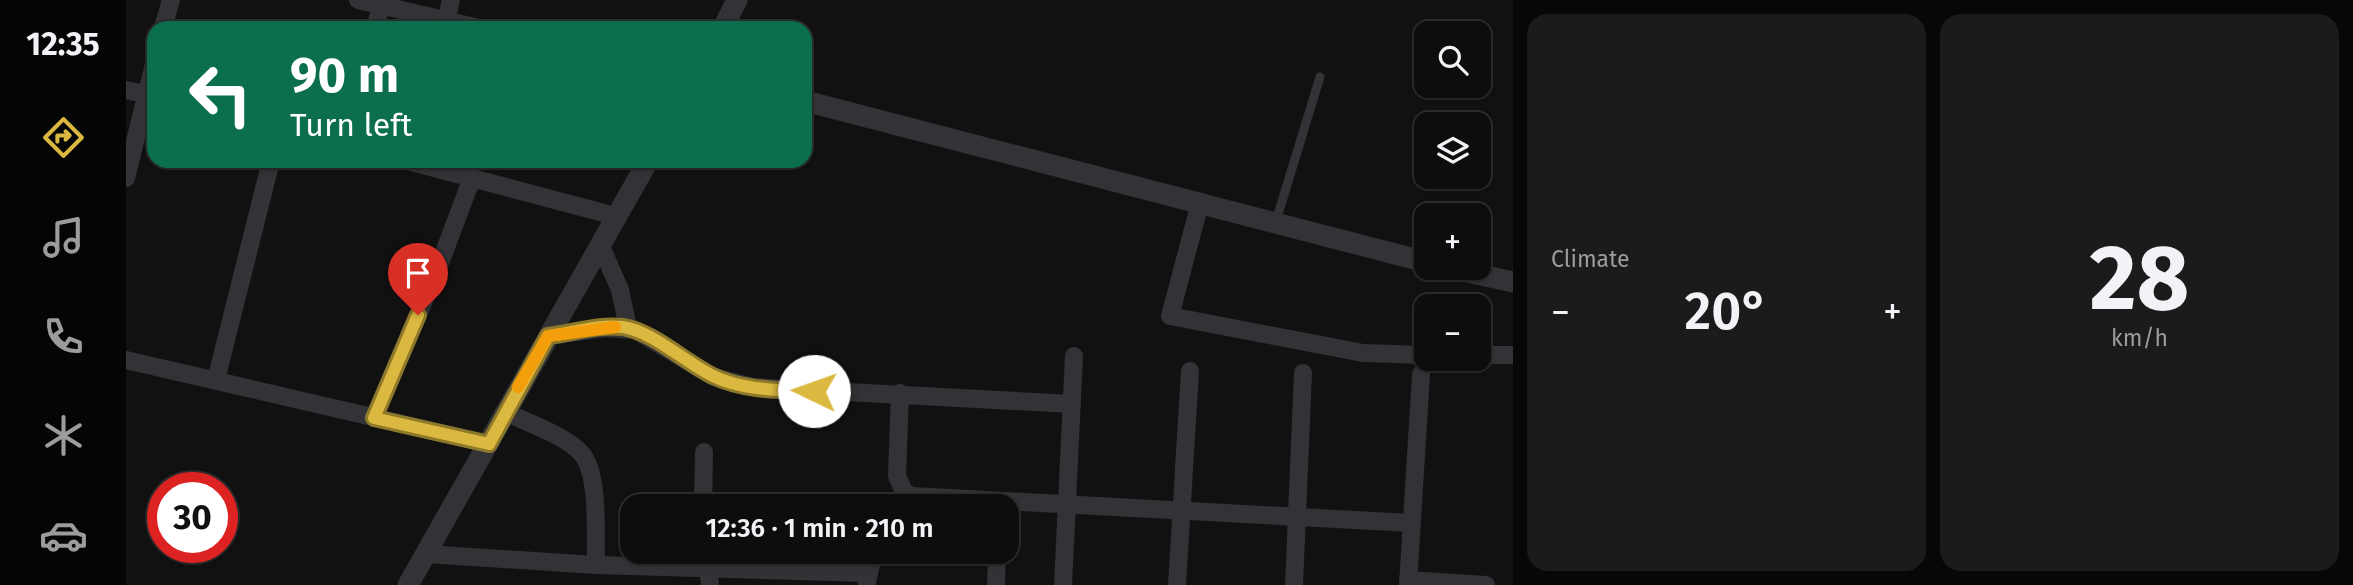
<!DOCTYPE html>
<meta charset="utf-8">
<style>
body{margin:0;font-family:"Fira Sans",sans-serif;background:#1b1b1c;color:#f1f3f6;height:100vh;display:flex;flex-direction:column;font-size:26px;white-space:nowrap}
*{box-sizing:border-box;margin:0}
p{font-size:23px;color:#9a9c9e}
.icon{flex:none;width:38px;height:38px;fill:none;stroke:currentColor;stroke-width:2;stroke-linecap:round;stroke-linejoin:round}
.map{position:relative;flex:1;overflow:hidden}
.sheet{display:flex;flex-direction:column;gap:14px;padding:14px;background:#070708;width:840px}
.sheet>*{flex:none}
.guide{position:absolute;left:21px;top:21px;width:665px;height:147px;border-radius:21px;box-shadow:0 2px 5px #0004,0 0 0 2px #2d2d2e;background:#0b6e4f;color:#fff;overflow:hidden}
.buttons{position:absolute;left:1288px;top:21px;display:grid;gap:14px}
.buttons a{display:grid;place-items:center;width:77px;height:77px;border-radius:14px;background:#0d0d0e;box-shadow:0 2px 5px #0004,0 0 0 2px #2d2d2e;font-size:35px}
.speed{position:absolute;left:21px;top:472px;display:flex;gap:14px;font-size:35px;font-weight:700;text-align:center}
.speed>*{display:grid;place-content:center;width:91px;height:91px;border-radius:50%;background:#0d0d0e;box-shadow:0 2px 5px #0004,0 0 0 2px #2d2d2e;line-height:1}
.speed .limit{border:10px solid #d22;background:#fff;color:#111}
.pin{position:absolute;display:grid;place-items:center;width:60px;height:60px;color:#fff;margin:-72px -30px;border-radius:50% 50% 50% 0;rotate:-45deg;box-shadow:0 0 7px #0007}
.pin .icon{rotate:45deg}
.me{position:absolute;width:77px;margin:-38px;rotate:273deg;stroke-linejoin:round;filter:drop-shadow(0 0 5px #0008)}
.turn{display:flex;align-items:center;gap:24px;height:147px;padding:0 28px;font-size:32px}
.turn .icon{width:91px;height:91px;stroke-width:2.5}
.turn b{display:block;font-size:49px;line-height:60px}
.big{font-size:52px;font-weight:600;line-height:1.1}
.sheet .card{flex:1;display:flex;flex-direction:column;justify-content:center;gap:10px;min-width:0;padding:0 24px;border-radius:21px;background:#1b1b1c}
.sheet .dial{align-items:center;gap:0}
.dial b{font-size:91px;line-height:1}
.heat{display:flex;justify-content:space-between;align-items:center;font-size:38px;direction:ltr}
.sheet .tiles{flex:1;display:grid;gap:14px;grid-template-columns:repeat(2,1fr)}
.trip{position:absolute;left:494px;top:494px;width:399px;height:70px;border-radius:21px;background:#0d0d0e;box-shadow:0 2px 5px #0004,0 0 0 2px #2d2d2e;font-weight:600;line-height:70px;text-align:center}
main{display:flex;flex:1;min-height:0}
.tab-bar{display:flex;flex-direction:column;width:126px;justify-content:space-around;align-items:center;background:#050506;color:#9a9c9e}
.tab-bar .icon{width:49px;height:49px}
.tab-bar .current{color:#dbb940}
.tab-bar b{font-size:32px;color:#f1f3f6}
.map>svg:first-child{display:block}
</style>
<main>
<nav class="tab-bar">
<b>12:35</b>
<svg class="icon current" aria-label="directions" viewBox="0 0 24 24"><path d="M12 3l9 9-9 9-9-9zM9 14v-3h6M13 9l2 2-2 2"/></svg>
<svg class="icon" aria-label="music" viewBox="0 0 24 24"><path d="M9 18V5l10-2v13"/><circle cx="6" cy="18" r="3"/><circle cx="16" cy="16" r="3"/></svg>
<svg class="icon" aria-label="phone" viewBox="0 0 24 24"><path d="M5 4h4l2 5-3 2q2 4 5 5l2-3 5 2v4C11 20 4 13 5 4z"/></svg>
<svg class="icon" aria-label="climate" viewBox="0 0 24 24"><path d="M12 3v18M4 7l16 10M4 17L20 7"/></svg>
<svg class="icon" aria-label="car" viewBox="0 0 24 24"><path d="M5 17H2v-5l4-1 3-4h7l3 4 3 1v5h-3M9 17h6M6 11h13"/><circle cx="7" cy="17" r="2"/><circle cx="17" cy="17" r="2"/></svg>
</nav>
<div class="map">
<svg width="1387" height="585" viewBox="0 0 1387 585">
<rect width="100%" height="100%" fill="#111112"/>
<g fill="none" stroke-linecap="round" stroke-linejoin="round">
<polyline stroke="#333337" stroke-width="9" points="1150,221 1194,77"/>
<g stroke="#333337" stroke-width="18">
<polyline points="232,0 353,28"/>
<polyline points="320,21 325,0"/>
<polyline points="37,28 45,0"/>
<polyline points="249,28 255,6"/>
<polyline points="0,90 28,96"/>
<polyline points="282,161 489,216"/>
<polyline points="0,178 28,64"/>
<polyline points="1074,203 1044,316 1237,353 1300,355"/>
<polyline points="474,244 494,290 502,328"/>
<polyline points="422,336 478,328 509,330 588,377 627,387 946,404"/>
<polyline points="1353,355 1387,355"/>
<polyline points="0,360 363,444"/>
<polyline points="90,380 145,161"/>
<polyline points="774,393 771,476 778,492 786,496 1285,523"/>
<path d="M379 412C400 422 440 436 455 453 474 473 469 537 470 565"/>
<polyline points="248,418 314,263 346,178"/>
<polyline points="577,506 578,452"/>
<polyline points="580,551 584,585"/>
<polyline points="300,554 470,565 742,573"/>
<polyline points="1282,580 1360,585"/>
<polyline points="741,582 748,551"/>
<polyline points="870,585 871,551"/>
<polyline points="937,585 948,356"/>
<polyline points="1051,585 1064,371"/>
<polyline points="1168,585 1177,373"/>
<polyline points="1282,585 1295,374"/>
</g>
<g stroke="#333337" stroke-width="21">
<polyline points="597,28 611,0"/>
<polyline points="679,101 1300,262"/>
<polyline points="1324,268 1387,282"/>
<polyline points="282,585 522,161"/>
</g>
</g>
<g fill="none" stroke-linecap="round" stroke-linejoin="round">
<g stroke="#8e782a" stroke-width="18">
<path id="route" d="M292 315 248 418 363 444 422 336C446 333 473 324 497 327 526 331 560 363 587 376 618 391 654 390 688 391"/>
</g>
<use href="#route" stroke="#dbb940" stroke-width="12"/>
<polyline stroke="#f59e0b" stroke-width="12" points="392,387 422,336 489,327"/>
</g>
</svg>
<div class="buttons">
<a><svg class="icon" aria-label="search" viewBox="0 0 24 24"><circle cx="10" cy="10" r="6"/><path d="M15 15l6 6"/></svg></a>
<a><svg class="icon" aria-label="layers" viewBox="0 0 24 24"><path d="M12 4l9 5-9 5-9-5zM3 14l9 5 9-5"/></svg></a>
<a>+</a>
<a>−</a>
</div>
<div class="speed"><div class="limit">30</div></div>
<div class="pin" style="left:292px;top:315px;background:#d93025"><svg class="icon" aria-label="arrive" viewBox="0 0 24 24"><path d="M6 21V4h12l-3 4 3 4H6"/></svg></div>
<svg class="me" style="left:688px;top:391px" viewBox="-20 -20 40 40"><circle r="19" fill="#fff"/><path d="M0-13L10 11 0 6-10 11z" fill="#dbb940"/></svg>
<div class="trip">12:36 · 1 min · 210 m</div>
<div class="guide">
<div class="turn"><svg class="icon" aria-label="left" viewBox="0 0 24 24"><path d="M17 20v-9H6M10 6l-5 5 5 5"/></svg><div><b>90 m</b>Turn left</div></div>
</div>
</div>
<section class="sheet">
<div class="tiles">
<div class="card"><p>Climate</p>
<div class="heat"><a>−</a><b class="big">20°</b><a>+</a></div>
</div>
<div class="card dial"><b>28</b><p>km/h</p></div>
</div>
</section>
</main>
